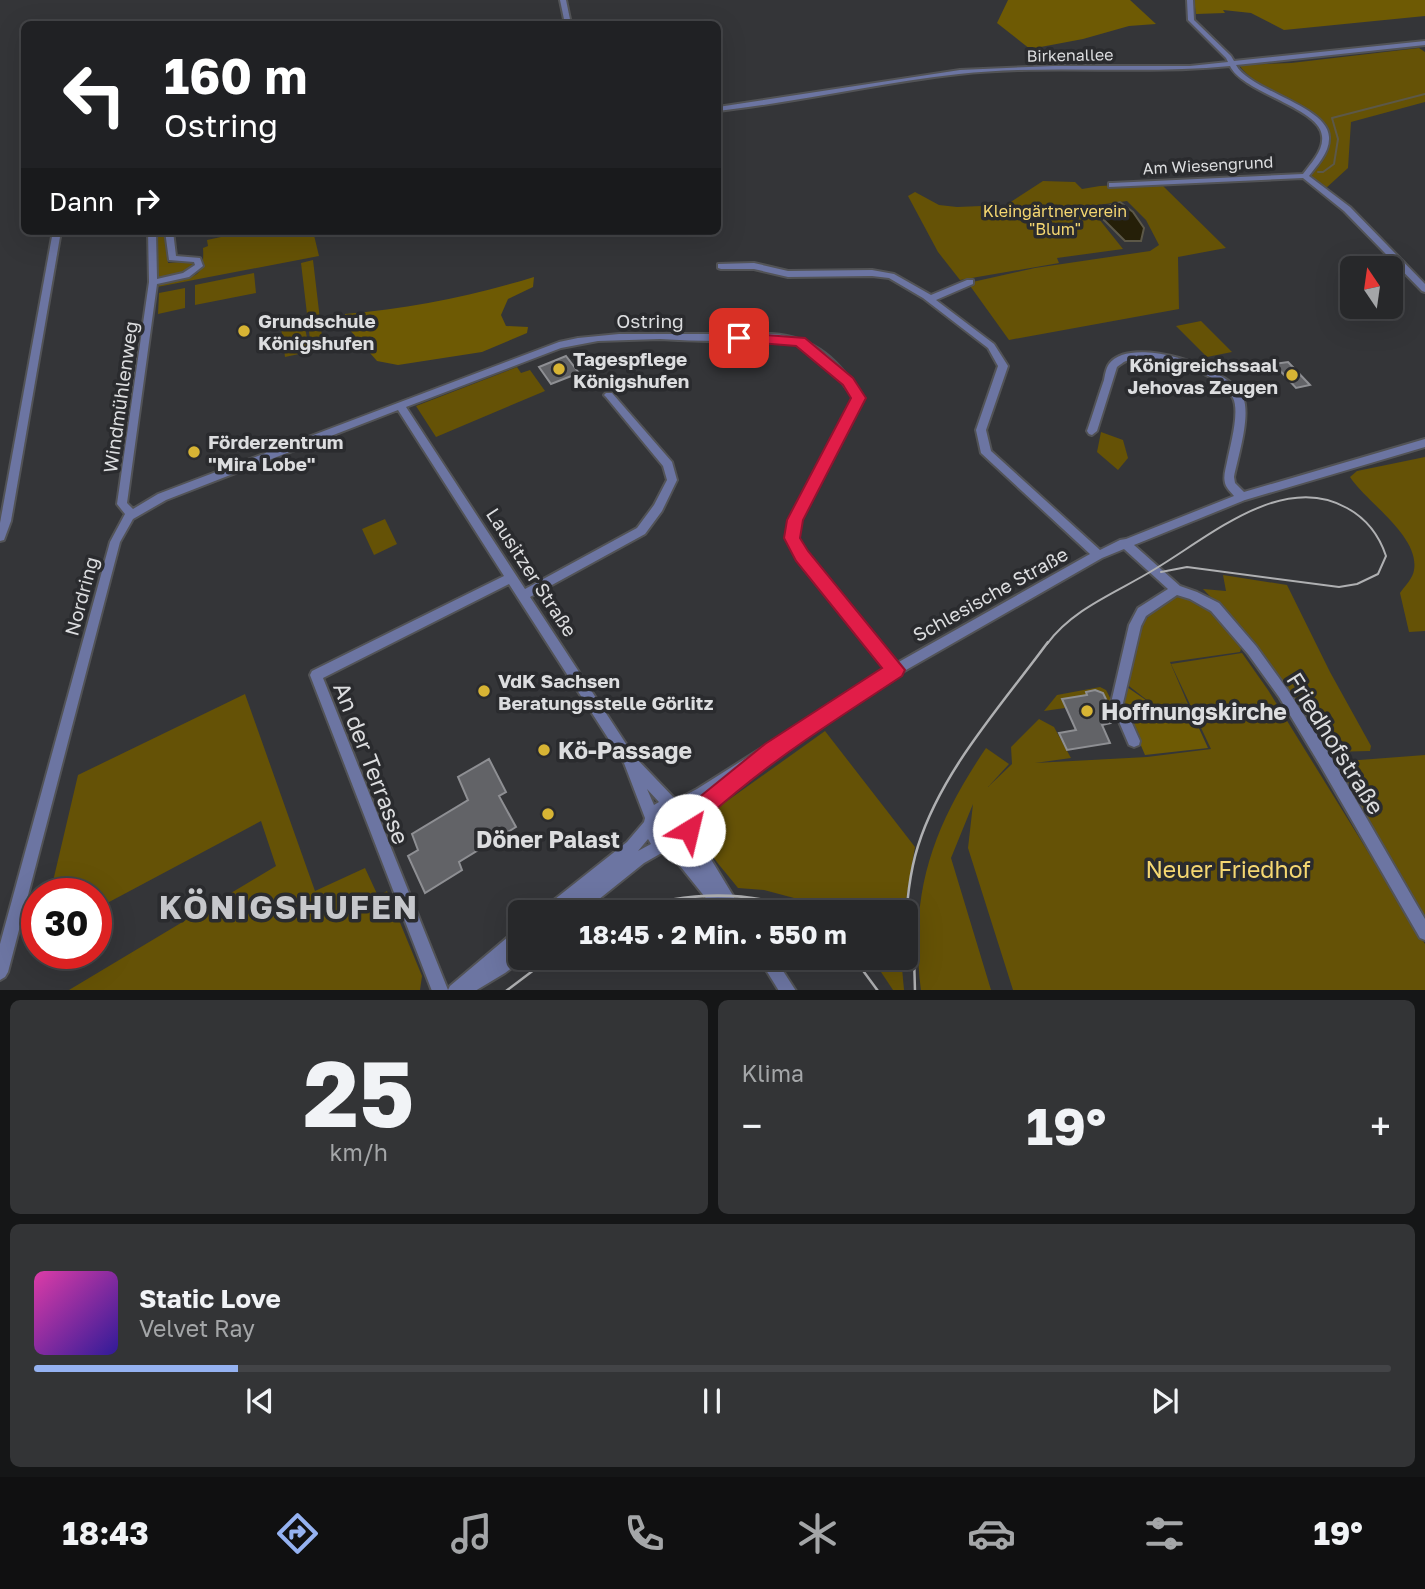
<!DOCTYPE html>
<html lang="de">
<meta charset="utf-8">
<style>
body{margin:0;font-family:"Golos Text",sans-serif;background:#333436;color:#f1f3f6;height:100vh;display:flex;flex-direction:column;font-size:26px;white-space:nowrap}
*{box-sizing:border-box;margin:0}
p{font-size:23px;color:#a4a6a8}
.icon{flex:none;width:38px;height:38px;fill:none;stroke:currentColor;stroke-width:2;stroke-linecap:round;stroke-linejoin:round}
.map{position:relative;height:990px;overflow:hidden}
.details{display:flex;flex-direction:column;gap:10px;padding:10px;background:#151617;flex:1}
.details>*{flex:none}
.banner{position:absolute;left:21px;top:21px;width:700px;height:214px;border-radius:10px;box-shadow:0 7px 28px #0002,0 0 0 2px #434447;background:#202124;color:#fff;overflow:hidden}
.needle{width:46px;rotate:347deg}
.tools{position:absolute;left:1340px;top:256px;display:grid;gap:14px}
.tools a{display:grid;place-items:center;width:63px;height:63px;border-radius:10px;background:#27282a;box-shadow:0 7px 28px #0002,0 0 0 2px #434447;font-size:35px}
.speed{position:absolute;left:21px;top:878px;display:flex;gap:14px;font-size:35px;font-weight:700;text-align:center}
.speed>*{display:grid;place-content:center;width:91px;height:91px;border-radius:50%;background:#27282a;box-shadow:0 7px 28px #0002,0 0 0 2px #434447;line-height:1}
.speed .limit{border:10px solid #d22;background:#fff;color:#111}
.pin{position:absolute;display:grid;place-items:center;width:60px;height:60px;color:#fff;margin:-30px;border-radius:14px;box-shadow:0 4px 10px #0006}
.me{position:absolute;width:77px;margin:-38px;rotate:36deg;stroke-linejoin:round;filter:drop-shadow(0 0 5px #0008)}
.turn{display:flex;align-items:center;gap:24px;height:147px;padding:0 28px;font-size:32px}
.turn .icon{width:91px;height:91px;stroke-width:2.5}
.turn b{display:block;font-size:49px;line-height:60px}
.then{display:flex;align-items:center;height:66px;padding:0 28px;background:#0003;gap:14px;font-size:26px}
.big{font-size:52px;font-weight:700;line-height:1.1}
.details .tile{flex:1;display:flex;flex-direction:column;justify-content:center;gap:10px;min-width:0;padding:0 24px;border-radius:10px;background:#333436}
.details .dial{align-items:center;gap:0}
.dial b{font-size:91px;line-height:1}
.song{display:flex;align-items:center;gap:21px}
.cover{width:84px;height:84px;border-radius:10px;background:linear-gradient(135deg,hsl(320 70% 55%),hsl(250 70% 35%))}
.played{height:7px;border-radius:4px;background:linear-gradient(90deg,#95b2f1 15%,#434447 15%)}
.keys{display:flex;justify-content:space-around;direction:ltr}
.heat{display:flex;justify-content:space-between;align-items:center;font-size:38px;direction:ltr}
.details .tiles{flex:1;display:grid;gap:10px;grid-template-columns:1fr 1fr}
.tile:last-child{grid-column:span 2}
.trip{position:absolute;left:508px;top:900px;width:410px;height:70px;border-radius:10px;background:#27282a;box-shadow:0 7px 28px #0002,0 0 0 2px #434447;font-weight:700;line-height:70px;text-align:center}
.menu{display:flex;height:112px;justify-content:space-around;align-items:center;background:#101011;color:#a4a6a8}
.menu .icon{width:49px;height:49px}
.menu .active{color:#95b2f1}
.menu b{font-size:32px;color:#f1f3f6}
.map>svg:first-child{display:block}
</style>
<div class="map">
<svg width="1425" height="991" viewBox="0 0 1425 991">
<rect width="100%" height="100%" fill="#343538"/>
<g fill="#655206">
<path d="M1419 48 1425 52V102L1351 122 1348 168 1325 189 1311 176 1312 170 1326 154 1329 131C1309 98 1261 96 1239 65L1291 63Z"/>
<polygon points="1043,181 1075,182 1082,189 1100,186 1160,183 1226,248 1178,257 1179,309 1009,340 968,283 1035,268 1150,251 1159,245 1146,220 1127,201 1098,205 1095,214 1123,249 1057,258 1059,263 960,280 938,252 908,196 915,192 939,205 957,207 1006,205"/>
<polygon points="154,231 167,231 168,263 192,261 196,264 189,272 156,278"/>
<path d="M206 231H313L319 256 157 287C179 268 206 292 203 248L208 246 207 240 221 237 220 231 207 234Z"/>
<polygon points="313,260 323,345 313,351 285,357 281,327 304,322 309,349 311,348 301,263"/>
<polygon points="254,273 256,293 195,305 195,285"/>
<polygon points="185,288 185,308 158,314 159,293"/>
<polygon points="1201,321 1232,352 1207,357 1176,326"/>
<polygon points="517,367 521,373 530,370 545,391 436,437 416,406"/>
<polygon points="1101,432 1123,440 1128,458 1118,470 1097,452"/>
<path d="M1425 457V631L1409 632 1400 593C1405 586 1413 578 1414 570 1420 536 1366 502 1350 477L1357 471Z"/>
<polygon points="385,519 397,544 374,555 362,529"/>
<path d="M1223 575 1287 585 1330 672 1371 746 1370 751 1328 752C1290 695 1251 639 1203 589L1226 591Z"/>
<path d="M1181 596C1212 601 1226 624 1241 649L1240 652 1170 662 1187 702 1156 707 1125 683C1134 649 1139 604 1181 596Z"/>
<path d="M1242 653 1268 690 1425 944V990H1013L968 848 973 804 951 858 991 990 921 991C909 893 932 828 986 748L1009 764 988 787 1012 764 1011 747 1039 719 1054 727 1071 758 1035 763 1147 757 1211 749 1171 664Z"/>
<polygon points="1100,687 1106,690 1122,721 1111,723 1111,719 1115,718 1107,702 1103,703 1103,693 1098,690 1086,692 1088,697 1079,696 1079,698 1072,699 1070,697 1070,700 1065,701 1063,698 1065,708 1044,711 1057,695"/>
<polygon points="245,694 315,891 365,868 378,896 387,891 422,976 420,990 69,990 276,866 261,821 96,909 96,894 50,894 78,775"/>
<path d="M825 731 915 847 904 912H830L824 906 764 890 738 888C724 869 693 842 706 816Z"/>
<polygon points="1425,755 1425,921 1333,762"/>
<circle cx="670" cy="825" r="12"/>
<polygon points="871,957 901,957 904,990 893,990"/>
</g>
<g fill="#6e5a04">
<polygon points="1008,0 1130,0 1156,24 1129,26 1083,39 1030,49 997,23"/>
<polygon points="1194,0 1425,0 1425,16 1284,30 1251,13 1223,10 1225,13 1196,14"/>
<path d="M534 277 533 287 508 299 501 315 506 326 528 327 527 333 482 352 398 365 377 361 348 328 345 314C409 309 472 296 534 277Z"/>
<polygon points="1124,685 1156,707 1187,702 1208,748 1145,755 1130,720 1119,704"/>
</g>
<polygon fill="#251f08" stroke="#5c5848" stroke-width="2" points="1120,202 1133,212 1144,228 1141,241 1125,241 1097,213 1097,209"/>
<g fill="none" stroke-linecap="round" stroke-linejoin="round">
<g stroke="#5c5848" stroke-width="2">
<polyline points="773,99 784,97"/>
<polyline points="1318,172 1323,172 1334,164 1338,139 1332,118 1425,94"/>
</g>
</g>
<g fill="#626367" stroke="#8e8f93" stroke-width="2">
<polygon points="566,356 579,373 551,384 539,367"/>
<polygon points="1288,362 1310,385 1296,388 1274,364"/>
<polygon points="1095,690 1103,693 1115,718 1111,719 1111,723 1102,725 1110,743 1067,750 1059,733 1076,730 1062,699 1087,695 1086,692"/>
<polygon points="489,759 506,792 499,796 516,827 459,862 462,870 425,893 408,856 418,850 412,834 468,800 458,777"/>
</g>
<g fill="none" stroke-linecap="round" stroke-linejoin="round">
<g stroke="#525356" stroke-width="4">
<g id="minor">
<polygon points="560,0 566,0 571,24 565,24"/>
<path d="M1187 0H1193L1194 20 1231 56 1234 61 1425 41V45L1236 65C1250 91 1328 106 1329 137 1330 152 1317 165 1309 176L1350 207 1425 284V292L1422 291 1344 211 1303 178 1109 187V183H1112L1303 174C1311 163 1324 150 1322 136 1320 108 1243 93 1230 66 1140 75 1049 64 959 74 878 83 798 102 718 111V107L960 70 1054 66H1190L1228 62 1226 58 1188 20Z"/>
<polygon points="53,231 61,231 11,521 4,540 0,541 0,523"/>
<path d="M148 231H156L157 279 183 273 195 265 194 262 169 260 165 231H173L176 256 200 258 203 266 189 277 157 284 127 503 133 509 158 494 559 342 578 338 619 334H772C816 337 840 362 863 398L800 520 797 538 806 553 897 663 1090 554 981 453 976 430 998 366 988 348 923 298 889 278 872 276 788 277 754 269H721L718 268V264L754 263 788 271 872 270 894 274 931 295 967 280H973V284L936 300 994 344 1008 366 986 430 991 451 1100 550 1120 540 1126 539 1234 496C1231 492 1226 488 1225 483 1223 476 1226 468 1227 462 1230 446 1240 412 1233 398 1221 372 1152 351 1126 361 1123 362 1120 365 1117 367L1097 431 1092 435 1089 434 1087 431C1093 414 1098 397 1104 380 1105 375 1106 368 1109 364 1130 334 1230 367 1243 397 1251 416 1238 457 1234 477L1235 483 1244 492 1425 439V447L1245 500 1134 545 1180 586 1197 592 1219 603 1256 646 1287 689 1330 755 1425 919V940L1420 938 1320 765 1279 697 1248 654 1211 611 1190 599 1177 595 1146 616 1141 626 1123 703 1140 741 1139 745 1134 747 1129 745 1111 703 1129 625 1138 608 1168 589 1124 549 1102 558 899 674 741 776 743 780 741 785 696 825 695 833 743 912H717L668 851H665L644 863 583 912H564L565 910 562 912H543L545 907 627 842 644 822 645 818 624 763 509 584 323 678 448 990 450 986 515 931 520 929V957H526L505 973 475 991H432L310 675 312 671 504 576 398 410 166 500 133 519 120 542 8 972 5 977 0 980V944L110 542 125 514 117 504 149 282ZM660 339C679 340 699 341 719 341 745 341 775 334 800 345 820 354 837 375 850 393L853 398 790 520 787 538 798 559 887 669 697 789 676 800 634 756 530 597 645 534 662 511 677 480 672 462 612 393H606L604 395 606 397 663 466 667 480 654 505 637 528 525 589 406 407 561 348 598 341ZM647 789 659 802 654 805ZM704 800 692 811 690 807ZM672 812 676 814 681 819 682 829 675 837H665L658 830V820L665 813ZM648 839 651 844 638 851ZM686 846 701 869 683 848Z"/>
<polygon points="758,957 774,957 796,991 779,991"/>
</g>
</g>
<use href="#minor" fill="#6c75a2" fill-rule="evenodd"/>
<path stroke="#afb0b2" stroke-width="2" d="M1047 644C1073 608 1118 592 1155 569 1209 537 1283 471 1347 508 1367 519 1379 535 1386 556L1378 574 1357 584 1339 587 1187 567 1161 572"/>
<g stroke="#afb0b2" stroke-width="2.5">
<path d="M625 912C686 891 746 889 807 912"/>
<polyline points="913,921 915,991"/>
<path d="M905 932C907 904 909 874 918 846 942 770 1001 706 1048 642"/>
<polyline points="853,957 878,991"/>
<polyline points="506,991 551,957"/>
</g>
</g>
<path fill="#e11d48" stroke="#92132f" stroke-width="2" d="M739 333 805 338 853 378 866 398 803 520 800 538 808 551 905 670 902 676C846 713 790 748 739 790 722 804 704 817 696 837L689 840 681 837 678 830 682 815 702 795 765 744 882 668 796 561 784 538 787 520 851 398 843 385 796 346 734 341 732 338Z"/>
<g fill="#d7b434" stroke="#2a2b2e" stroke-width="2.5">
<circle cx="244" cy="331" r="7"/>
<circle cx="559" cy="369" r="7"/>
<circle cx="1292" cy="375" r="7"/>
<circle cx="194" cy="452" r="7"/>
<circle cx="484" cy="691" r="7"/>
<circle cx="1087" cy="711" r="7"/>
<circle cx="544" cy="750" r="7"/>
<circle cx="548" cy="814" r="7"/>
</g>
<g text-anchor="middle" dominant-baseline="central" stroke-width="7" stroke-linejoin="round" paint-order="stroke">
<g font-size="16" fill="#dcdddf" stroke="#2a2b2e">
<text transform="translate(1070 55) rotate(-1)">Birkenallee</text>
<text transform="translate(1208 165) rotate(-3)">Am Wiesengrund</text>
</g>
<g font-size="16" fill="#f5d771" stroke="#2a2b2e">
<text x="1055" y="211">Kleingärtnerverein<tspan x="1055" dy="18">"Blum"</tspan></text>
</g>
<g font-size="19" font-weight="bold" fill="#dcdddf" stroke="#2a2b2e" text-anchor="start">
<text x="258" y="320">Grundschule<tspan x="258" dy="22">Königshufen</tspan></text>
<text x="573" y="358">Tagespflege<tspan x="573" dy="22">Königshufen</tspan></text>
<text x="1278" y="364" text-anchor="end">Königreichssaal<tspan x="1278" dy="22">Jehovas Zeugen</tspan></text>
<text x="208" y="441">Förderzentrum<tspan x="208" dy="22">"Mira Lobe"</tspan></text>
<text x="498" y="680">VdK Sachsen<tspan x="498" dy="22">Beratungsstelle Görlitz</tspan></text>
</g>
<g font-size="19" fill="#dcdddf" stroke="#2a2b2e">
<text x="650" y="320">Ostring</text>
<text transform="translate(120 397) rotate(-82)">Windmühlenweg</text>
<text transform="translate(532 572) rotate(57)">Lausitzer Straße</text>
<text transform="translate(990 594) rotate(-29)">Schlesische Straße</text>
<text transform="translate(81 596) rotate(-75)">Nordring</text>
</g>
<g font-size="23" font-weight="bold" fill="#dcdddf" stroke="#2a2b2e" text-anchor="start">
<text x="1101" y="711">Hoffnungskirche</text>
<text x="558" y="750">Kö-Passage</text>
<text x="548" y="839" text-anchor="middle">Döner Palast</text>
</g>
<g font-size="23" fill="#dcdddf" stroke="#2a2b2e">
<text transform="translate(1336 743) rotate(58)">Friedhofstraße</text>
<text transform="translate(372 763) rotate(69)">An der Terrasse</text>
</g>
<g font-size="23" fill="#f5d771" stroke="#2a2b2e">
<text x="1228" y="869">Neuer Friedhof</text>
</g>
<g font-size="32" font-weight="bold" letter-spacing="2" fill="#c6c7cb" stroke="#2a2b2e">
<text x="289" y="907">KÖNIGSHUFEN</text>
</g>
</g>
</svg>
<div class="tools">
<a><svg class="needle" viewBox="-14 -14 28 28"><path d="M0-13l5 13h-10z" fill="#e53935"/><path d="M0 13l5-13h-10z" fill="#a4a6a8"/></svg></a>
</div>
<div class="speed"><div class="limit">30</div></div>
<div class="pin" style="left:739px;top:338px;background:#d93025"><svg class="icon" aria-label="arrive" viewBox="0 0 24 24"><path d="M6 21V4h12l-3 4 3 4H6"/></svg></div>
<svg class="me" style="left:689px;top:830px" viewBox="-20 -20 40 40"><circle r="19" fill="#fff"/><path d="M0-13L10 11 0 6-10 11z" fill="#e11d48"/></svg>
<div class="trip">18:45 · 2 Min. · 550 m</div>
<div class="banner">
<div class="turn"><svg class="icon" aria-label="left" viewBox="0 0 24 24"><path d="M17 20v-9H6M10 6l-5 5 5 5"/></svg><div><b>160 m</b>Ostring</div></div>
<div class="then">Dann<svg class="icon" aria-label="right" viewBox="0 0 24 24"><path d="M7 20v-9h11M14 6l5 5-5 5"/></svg></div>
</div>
</div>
<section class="details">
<div class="tiles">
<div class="tile dial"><b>25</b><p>km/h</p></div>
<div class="tile"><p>Klima</p>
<div class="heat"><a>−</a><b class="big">19°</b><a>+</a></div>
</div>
<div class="tile">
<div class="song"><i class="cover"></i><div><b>Static Love</b><p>Velvet Ray</p></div></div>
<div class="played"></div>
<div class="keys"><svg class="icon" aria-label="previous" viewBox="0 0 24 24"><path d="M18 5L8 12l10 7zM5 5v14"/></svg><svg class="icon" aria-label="pause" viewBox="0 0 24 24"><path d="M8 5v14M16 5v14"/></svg><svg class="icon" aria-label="next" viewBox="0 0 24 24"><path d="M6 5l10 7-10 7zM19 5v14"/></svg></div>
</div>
</div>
</section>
<nav class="menu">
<b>18:43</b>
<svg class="icon active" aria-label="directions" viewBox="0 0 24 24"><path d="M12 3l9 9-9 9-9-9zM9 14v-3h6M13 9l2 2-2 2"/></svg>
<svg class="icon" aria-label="music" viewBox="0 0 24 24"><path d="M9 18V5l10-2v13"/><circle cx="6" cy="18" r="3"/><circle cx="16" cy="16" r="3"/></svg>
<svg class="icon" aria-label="phone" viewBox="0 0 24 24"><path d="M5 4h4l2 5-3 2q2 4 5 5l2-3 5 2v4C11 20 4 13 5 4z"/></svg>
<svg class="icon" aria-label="climate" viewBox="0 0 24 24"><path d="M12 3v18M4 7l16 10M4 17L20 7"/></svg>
<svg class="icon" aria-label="car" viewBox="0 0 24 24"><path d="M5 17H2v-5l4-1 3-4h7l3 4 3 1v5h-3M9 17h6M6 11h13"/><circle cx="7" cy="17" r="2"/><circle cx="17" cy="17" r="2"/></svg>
<svg class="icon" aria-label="filters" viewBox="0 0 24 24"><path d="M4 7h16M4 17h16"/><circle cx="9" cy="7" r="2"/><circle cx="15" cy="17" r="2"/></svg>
<b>19°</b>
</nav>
